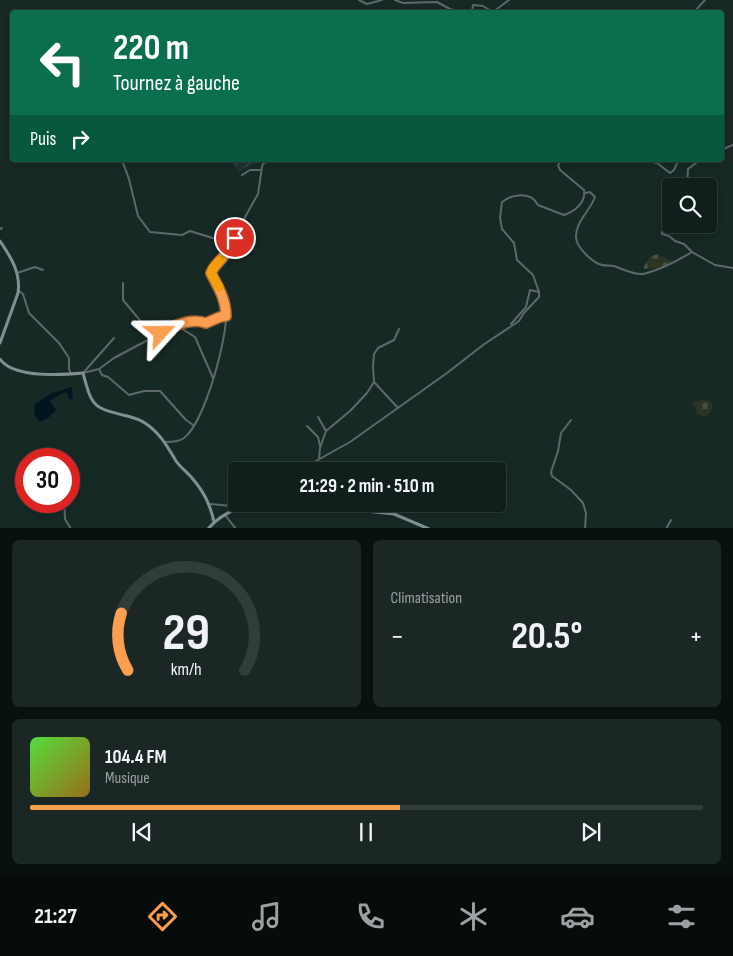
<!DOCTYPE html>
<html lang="fr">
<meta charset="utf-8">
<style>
body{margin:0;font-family:"Sofia Sans Condensed",sans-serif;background:#1a2725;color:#f1f3f6;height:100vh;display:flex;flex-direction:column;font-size:19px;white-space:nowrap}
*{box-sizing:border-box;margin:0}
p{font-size:16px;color:#9ca2a3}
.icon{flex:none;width:28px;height:28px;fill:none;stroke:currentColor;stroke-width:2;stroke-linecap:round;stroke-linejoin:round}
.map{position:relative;height:528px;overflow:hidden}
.details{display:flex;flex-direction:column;gap:12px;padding:12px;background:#09110f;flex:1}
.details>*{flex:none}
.guide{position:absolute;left:10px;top:10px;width:714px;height:152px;border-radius:5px;box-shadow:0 2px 8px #0003,0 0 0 1px #303d3b;background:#0b6e4f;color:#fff;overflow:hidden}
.controls{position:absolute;left:662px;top:178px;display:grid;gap:10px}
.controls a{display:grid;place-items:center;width:55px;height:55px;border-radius:5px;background:#111f1c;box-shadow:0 2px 8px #0003,0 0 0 1px #303d3b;font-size:25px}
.speed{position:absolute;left:15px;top:448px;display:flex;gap:10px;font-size:25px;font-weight:700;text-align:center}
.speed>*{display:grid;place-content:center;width:65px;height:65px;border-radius:50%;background:#111f1c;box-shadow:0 2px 8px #0003,0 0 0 1px #303d3b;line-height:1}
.speed .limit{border:8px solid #d22;background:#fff;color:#111}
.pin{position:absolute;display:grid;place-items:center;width:42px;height:42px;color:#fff;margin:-21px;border:2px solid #fff;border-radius:50%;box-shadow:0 1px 5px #0007}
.me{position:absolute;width:55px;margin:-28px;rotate:66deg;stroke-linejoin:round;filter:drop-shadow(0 0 4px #0008)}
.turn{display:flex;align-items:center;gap:18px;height:105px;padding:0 20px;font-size:22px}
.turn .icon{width:65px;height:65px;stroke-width:2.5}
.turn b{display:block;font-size:35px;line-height:42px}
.then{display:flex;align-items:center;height:48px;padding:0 20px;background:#0003;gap:10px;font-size:19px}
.big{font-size:38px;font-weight:700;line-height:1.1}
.details .card{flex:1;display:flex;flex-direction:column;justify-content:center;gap:8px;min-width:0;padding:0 18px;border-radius:8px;background:#1a2725}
.details .dial{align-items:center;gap:0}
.dial svg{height:130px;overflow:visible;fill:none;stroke:#303d3b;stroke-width:7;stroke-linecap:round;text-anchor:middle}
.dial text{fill:#f1f3f6;stroke:none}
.song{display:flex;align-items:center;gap:15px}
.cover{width:60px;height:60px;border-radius:8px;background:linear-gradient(135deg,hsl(110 70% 55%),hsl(40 70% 35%))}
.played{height:5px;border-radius:2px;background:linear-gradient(90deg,#fb9e50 55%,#303d3b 55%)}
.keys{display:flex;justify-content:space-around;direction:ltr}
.heat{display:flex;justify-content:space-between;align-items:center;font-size:28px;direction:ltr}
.details .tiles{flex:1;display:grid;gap:12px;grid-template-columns:1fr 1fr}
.card:last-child{grid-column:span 2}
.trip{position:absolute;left:228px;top:462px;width:278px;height:50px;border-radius:5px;background:#111f1c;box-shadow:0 2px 8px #0003,0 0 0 1px #303d3b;font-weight:700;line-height:50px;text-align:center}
.menu{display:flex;height:80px;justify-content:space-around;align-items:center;background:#070c0b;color:#9ca2a3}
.menu .icon{width:35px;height:35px}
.menu .selected{color:#fb9e50}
.menu b{font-size:22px;color:#f1f3f6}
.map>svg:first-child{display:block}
</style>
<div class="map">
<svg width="733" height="529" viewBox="0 0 733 529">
<defs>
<pattern id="industrial-furrows" width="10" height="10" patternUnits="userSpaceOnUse" patternTransform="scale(1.25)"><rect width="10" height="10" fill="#1a342f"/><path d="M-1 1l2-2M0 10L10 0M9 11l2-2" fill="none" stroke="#3a514c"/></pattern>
<pattern id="cemetery-stones" width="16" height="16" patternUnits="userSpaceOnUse" patternTransform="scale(1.25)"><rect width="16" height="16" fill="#2c3523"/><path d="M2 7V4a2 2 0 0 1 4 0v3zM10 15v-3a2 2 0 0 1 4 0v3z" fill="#495242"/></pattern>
</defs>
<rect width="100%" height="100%" fill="#172925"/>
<polygon fill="url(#industrial-furrows)" points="230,160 263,160 261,162 244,168 239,172"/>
<g fill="url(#cemetery-stones)">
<path d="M657 254 672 261C666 267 652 269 644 269V266L650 257Z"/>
<polygon points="702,400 710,401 713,405 710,412 705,417 697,414 696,408 691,403"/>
</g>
<polygon fill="#00151f" points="72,387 73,397 70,401 67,393 62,393 50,401 56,410 48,418 39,422 34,413 35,404 50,394"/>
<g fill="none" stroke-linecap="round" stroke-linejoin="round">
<g stroke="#5f6869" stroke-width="2">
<polyline points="359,0 367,4 382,0"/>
<polyline points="395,0 403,3 437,2 450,9 463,12"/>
<polyline points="472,12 473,5 483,6 493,12 509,0"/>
<polyline points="694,12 705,0"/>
<polyline points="721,150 733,145"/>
<polyline points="122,160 129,179 138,216 150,232 182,235 190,231 219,240 227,250"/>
<polyline points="645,160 657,163 670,173 674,170 678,161 681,160"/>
<polyline points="242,175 250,170 260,170"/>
<polyline points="687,186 688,169 700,160"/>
<path d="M585 193 590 192 595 197C590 211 575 222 576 238 577 248 593 263 602 265 606 266 610 265 614 266 622 269 635 275 643 274 661 270 677 261 692 252"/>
<polyline points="671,217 662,232 662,234 669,236 675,241 684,244 692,252 715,265 733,268"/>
<polyline points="0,229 2,228"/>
<polyline points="17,273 35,267 43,270"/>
<polyline points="123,283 123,300 153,336"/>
<polyline points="19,291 23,294 29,313 59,343 69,358 69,369 71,374"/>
<polyline points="511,324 526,307 530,290 539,292"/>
<polyline points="176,325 195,337 213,378"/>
<polyline points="99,369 102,375 108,377 129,395 144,391 160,391 186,420 193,425"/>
<polyline points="83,373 99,369 114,358 176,325 198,320 206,323 220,317 226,316"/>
<polyline points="83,373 114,338"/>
<polyline points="374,382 398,408"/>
<polyline points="318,417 326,431"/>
<polyline points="571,420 561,433 558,451 551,472 552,476 571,490 583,503 586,513 585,529"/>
<polyline points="307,426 318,437 320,446"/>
<path d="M165 442C171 442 179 442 184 438 205 422 229 334 226 308 225 295 217 284 211 273L213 268 226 254 229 245 240 234 245 217 258 194 262 167 263 164 270 160"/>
<polyline points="319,459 320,448 326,431 350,411 367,393 374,382 373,367 374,354 378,348 394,340 399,329"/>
<path d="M298 471 350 442 447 373 483 345 519 321 524 313 539 297V292L533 275 517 260 514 243 502 229 500 218 502 202C512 194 531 191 538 205L564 215C575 211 586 203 584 190L560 170 558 165 562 160"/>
<polyline points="69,492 79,483"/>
<polyline points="64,501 65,519 71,529"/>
<polyline points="210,504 243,507 247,504"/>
<polyline points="225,515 236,529"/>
<polyline points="666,529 671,520"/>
</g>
<g stroke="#818f90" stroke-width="3">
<path d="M0 241C11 257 21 273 18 293L0 343"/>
<path d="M0 359C13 378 62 375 83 373 92 407 93 408 127 416 134 418 139 419 145 423 160 433 167 446 176 461 180 467 187 472 192 478 204 492 210 504 214 522"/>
<polyline points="323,504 356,510 394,514 429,529"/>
<path d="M208 529C224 510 245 505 268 504"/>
</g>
</g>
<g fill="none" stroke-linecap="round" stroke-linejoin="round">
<g stroke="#a36734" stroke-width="12">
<path id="route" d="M161 333C175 325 190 318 206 323L220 317 226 316C226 299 218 287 211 273 214 266 219 262 224 256 228 250 230 244 235 238"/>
</g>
<use href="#route" stroke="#fb9e50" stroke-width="9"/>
<polyline stroke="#f59e0b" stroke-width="9" points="219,287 211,273 213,268 220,260"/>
</g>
</svg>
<div class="controls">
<a><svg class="icon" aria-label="search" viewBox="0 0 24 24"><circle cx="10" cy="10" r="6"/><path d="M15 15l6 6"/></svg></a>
</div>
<div class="speed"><div class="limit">30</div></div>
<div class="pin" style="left:235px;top:238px;background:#d93025"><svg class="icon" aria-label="arrive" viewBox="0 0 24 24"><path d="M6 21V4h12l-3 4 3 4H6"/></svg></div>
<svg class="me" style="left:161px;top:333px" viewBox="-20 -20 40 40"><path d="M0-17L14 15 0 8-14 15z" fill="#fb9e50" stroke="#fff" stroke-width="4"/></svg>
<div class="trip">21:29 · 2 min · 510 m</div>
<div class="guide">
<div class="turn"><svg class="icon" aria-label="left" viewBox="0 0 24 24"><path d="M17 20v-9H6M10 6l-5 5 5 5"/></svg><div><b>220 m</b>Tournez à gauche</div></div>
<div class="then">Puis<svg class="icon" aria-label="right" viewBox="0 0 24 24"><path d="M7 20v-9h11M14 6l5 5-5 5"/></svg></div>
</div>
</div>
<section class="details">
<div class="tiles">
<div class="card dial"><svg viewBox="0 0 100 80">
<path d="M14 69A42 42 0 1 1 86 69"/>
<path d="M14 69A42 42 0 0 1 10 34" stroke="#fb9e50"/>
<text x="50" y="56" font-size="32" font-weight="700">29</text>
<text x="50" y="72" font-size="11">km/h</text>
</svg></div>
<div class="card"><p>Climatisation</p>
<div class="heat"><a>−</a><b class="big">20.5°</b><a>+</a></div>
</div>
<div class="card">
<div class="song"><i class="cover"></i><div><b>104.4 FM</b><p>Musique</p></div></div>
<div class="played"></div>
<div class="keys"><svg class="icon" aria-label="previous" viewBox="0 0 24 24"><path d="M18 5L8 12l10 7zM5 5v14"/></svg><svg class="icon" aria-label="pause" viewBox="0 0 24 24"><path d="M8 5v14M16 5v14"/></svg><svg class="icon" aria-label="next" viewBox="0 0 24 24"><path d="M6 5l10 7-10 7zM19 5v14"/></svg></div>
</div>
</div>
</section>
<nav class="menu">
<b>21:27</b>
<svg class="icon selected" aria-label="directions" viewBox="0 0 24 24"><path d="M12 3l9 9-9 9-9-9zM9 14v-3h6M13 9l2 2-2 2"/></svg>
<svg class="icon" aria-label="music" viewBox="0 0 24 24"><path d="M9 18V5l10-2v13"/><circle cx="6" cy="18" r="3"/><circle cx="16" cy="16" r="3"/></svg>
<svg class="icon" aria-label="phone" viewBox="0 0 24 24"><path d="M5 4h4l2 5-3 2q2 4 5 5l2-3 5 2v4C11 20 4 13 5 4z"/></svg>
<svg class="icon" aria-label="climate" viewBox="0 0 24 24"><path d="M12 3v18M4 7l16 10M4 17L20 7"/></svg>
<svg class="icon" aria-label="car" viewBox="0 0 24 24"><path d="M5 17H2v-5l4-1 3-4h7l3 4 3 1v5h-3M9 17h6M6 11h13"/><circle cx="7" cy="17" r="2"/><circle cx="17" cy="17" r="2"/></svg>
<svg class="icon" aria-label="filters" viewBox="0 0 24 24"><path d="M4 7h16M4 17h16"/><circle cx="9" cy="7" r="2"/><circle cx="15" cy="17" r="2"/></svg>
</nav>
